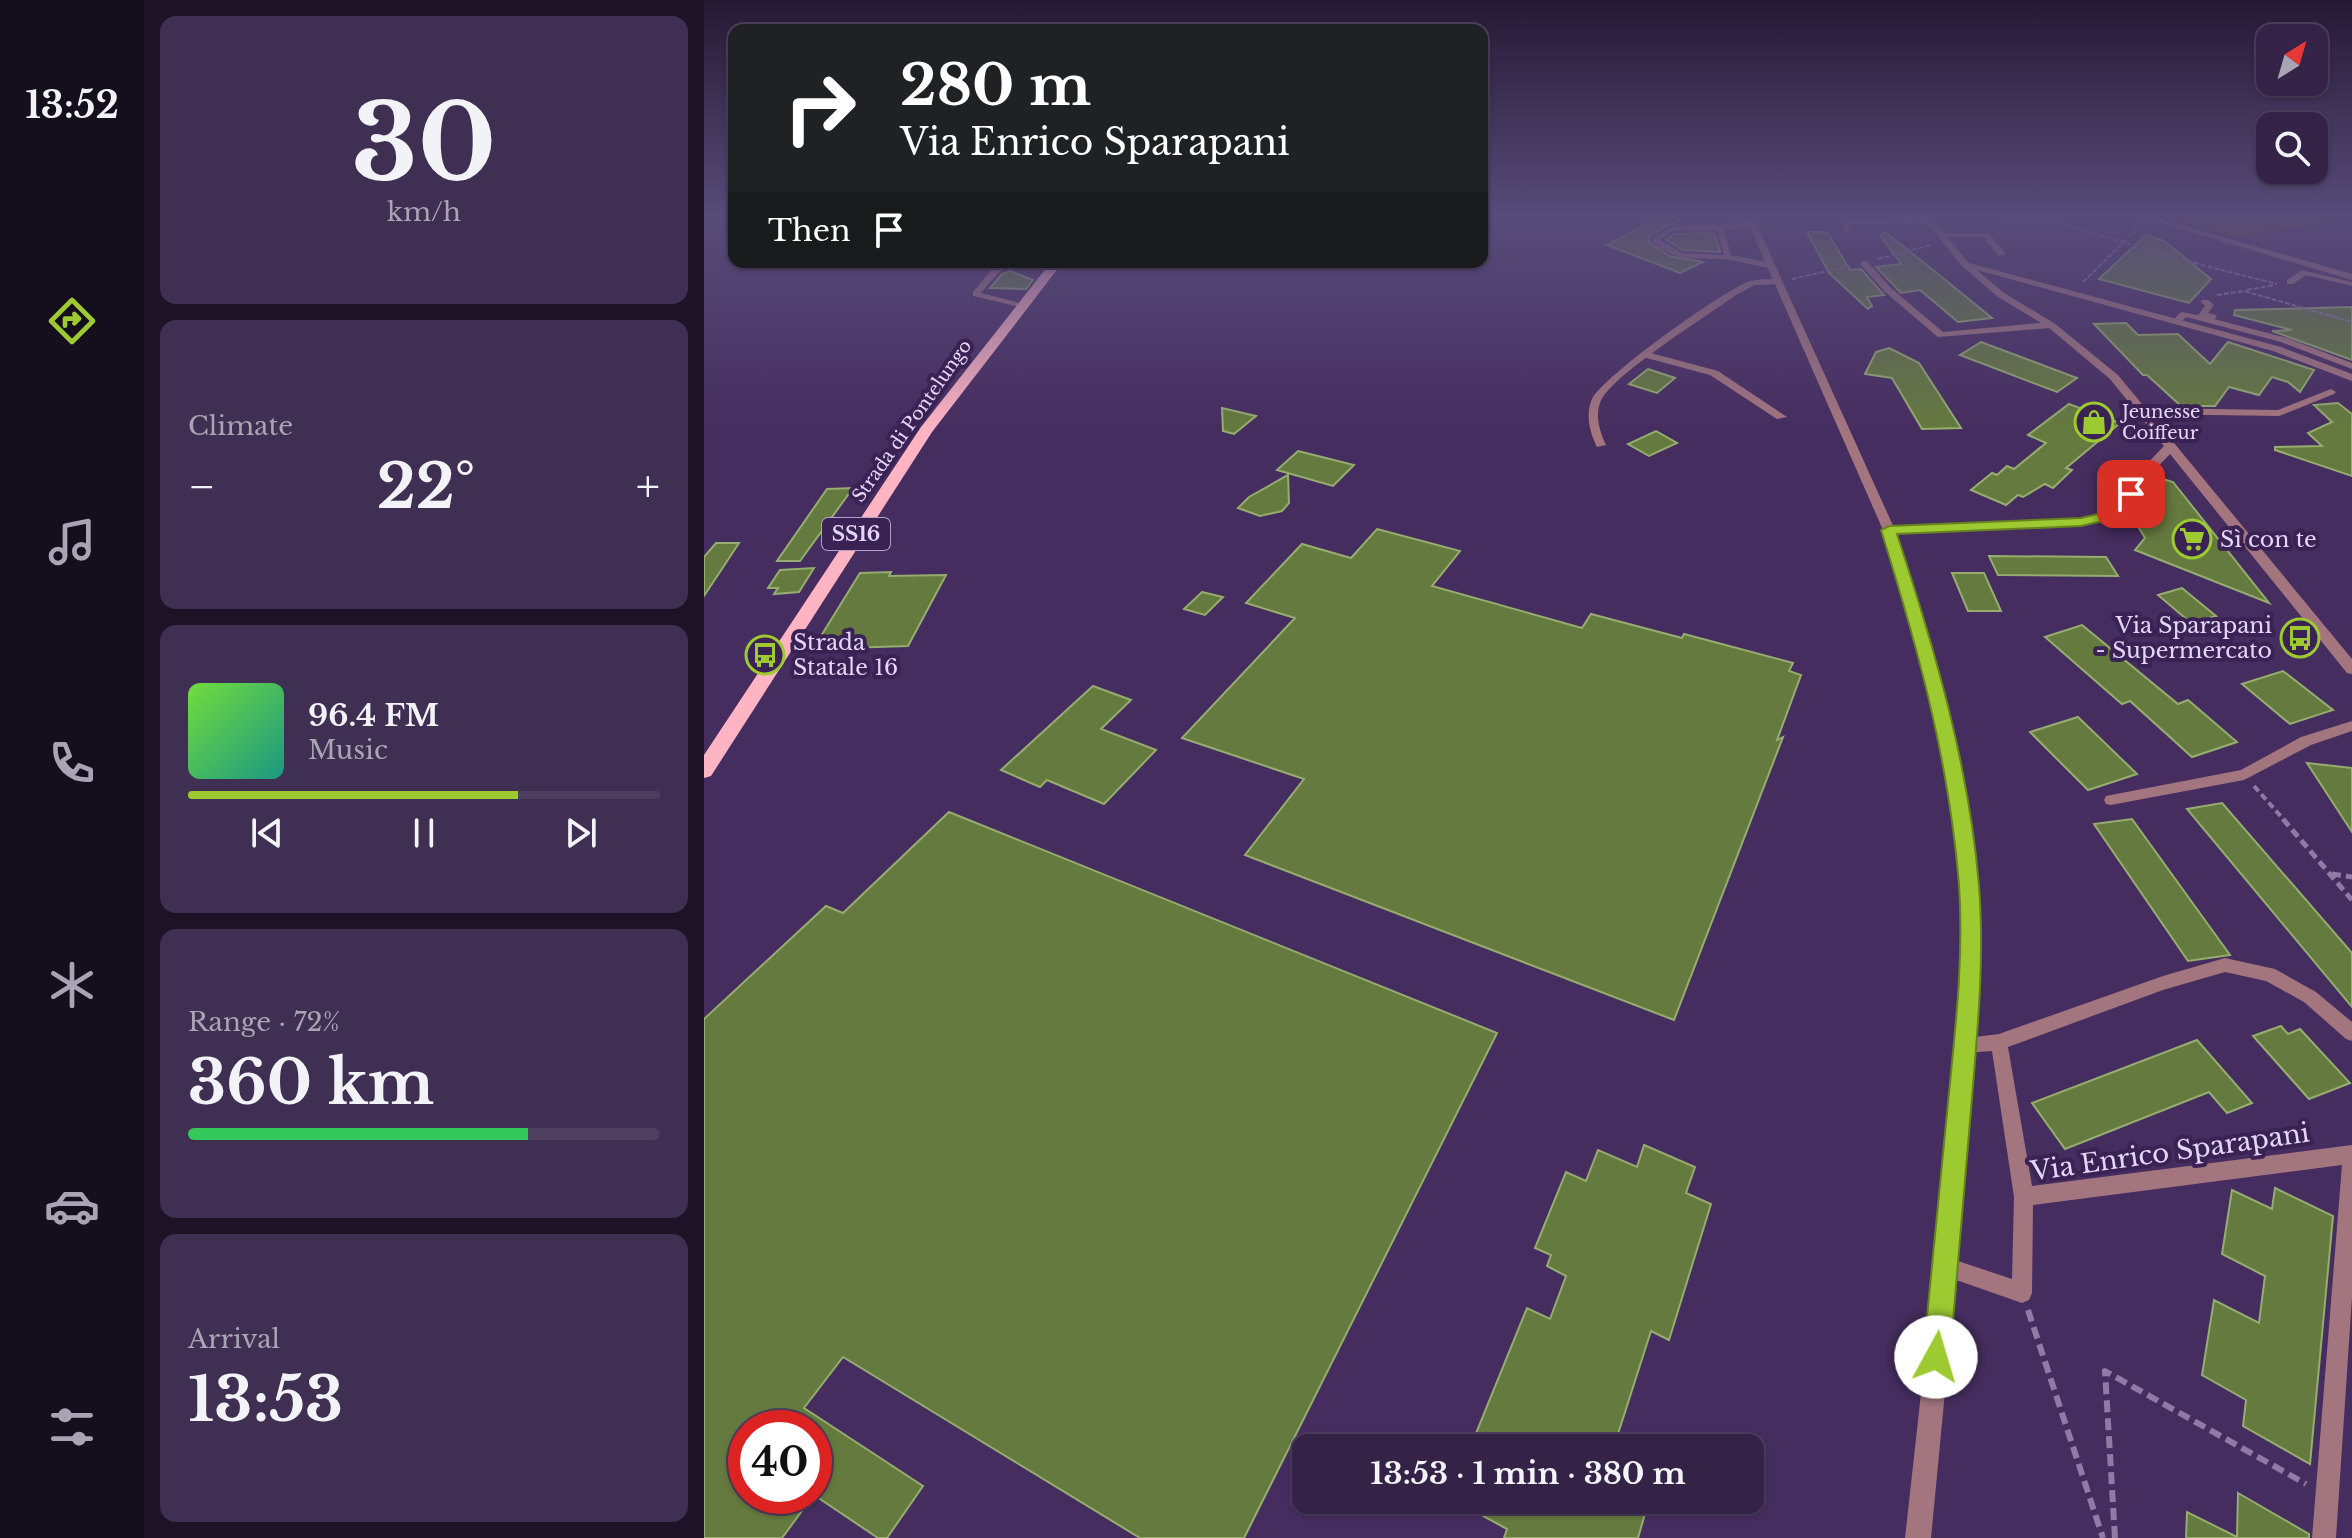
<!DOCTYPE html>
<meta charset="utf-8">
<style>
body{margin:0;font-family:"Libre Baskerville",serif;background:#3f2f52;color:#f1f3f6;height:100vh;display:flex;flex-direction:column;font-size:30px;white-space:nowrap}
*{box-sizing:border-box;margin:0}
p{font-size:26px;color:#a9a4b4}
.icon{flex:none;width:44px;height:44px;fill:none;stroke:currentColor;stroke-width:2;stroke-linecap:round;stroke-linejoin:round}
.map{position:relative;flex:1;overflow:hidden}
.side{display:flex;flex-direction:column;gap:16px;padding:16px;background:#1d1327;width:560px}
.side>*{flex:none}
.banner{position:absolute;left:24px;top:24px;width:760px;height:244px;border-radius:16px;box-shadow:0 2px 6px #0004,0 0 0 2px #4e3f60;background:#202124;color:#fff;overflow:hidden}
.needle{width:52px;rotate:37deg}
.tools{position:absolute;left:1552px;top:24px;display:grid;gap:16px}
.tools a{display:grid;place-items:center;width:72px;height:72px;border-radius:16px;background:#342247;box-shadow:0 2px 6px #0004,0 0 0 2px #4e3f60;font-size:40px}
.speed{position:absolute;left:24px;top:1410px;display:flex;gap:16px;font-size:40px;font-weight:700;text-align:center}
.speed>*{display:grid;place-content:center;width:104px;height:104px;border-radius:50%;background:#342247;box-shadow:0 2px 6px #0004,0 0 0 2px #4e3f60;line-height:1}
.speed .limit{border:12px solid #d22;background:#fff;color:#111}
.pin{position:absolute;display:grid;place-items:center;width:68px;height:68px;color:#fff;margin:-34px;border-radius:16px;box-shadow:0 4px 12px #0006}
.me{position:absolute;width:88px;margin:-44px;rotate:6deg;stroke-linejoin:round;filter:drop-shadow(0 0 6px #0008)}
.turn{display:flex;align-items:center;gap:28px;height:168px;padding:0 40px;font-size:36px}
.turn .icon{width:104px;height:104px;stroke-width:2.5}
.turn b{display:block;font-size:56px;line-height:68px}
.then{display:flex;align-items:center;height:76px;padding:0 40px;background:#0003;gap:16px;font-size:30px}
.big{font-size:60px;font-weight:700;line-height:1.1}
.side .tile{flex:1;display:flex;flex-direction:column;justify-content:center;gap:12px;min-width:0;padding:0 28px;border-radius:16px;background:#3f2f52}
.side .dial{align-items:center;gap:0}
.dial b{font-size:104px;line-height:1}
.song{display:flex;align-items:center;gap:24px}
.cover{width:96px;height:96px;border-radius:12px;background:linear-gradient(135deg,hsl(100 70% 55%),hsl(170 70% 35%))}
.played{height:8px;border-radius:4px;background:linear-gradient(90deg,#9dca30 70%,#4e3f60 70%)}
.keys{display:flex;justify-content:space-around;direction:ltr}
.heat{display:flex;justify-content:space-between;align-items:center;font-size:44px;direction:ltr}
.charge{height:12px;border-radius:6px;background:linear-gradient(90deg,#34c759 72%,#4e3f60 0)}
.trip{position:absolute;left:588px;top:1434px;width:472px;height:80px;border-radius:16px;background:#342247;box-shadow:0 2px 6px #0004,0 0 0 2px #4e3f60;font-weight:700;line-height:80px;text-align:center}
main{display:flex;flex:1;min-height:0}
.tab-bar{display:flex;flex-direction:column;width:144px;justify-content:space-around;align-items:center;background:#150e1c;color:#a9a4b4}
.tab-bar .icon{width:56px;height:56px}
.tab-bar .current{color:#9dca30}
.tab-bar b{font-size:36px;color:#f1f3f6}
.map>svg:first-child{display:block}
</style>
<main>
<nav class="tab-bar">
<b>13:52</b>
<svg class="icon current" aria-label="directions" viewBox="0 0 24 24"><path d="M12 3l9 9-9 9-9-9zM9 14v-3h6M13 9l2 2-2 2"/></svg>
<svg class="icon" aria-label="music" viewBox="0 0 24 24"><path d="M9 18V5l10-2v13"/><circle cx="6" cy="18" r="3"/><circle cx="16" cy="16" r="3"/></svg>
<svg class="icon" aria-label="phone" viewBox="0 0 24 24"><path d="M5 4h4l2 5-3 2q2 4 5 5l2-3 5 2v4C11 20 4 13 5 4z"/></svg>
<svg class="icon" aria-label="climate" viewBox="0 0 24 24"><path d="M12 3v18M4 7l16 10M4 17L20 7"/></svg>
<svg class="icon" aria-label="car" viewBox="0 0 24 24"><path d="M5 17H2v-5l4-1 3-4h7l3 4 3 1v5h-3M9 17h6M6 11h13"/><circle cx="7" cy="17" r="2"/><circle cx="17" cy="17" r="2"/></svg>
<svg class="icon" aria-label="filters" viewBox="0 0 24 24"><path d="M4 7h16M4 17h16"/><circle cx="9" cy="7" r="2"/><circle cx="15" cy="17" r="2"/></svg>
</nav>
<section class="side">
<div class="tile dial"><b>30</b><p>km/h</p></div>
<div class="tile"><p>Climate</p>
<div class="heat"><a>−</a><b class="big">22°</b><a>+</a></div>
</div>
<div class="tile">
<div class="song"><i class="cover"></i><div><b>96.4 FM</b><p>Music</p></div></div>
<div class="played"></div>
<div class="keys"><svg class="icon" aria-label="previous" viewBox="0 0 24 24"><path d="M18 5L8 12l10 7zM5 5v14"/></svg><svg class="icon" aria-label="pause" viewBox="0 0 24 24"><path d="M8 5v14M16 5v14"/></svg><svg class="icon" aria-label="next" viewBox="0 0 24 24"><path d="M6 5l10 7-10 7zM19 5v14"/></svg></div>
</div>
<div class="tile"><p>Range · 72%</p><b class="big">360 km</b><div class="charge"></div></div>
<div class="tile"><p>Arrival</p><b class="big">13:53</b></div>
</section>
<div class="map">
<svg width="1648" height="1538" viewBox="0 0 1648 1538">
<rect width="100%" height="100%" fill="#462d5f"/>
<polygon fill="#7a4807" points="1452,214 1648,214 1648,217 1532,237"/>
<g fill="#657a3e" stroke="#96ad6f" stroke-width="2">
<polygon points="954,218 972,224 965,224 945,237 945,242 965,256 999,262 976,273 903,245"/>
<polygon points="1103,232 1123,232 1146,270 1157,269 1180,295 1163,297 1168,306 1164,309 1125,273"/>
<polygon points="1181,232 1234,274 1288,318 1254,322 1216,290 1197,293 1172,267 1197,264 1177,236"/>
<polygon points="1004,233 1011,235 1016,252 979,250 962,240 970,234"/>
<polygon points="1442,235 1460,241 1507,279 1485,303 1395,279"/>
<polygon points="306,271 329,280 322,289 286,288 298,274"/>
<polygon points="1648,307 1648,360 1568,331 1588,330 1530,315 1531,310"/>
<polygon points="1422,323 1434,335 1474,334 1506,364 1524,342 1610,370 1596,392 1584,382 1568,377 1555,395 1525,387 1511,406 1477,406 1443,375 1439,375 1390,324"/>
<polygon points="1277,342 1373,378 1353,392 1256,355"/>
<polygon points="1185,348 1215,363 1257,428 1218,429 1188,378 1161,374 1172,352"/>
<polygon points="944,369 971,378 953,393 925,384"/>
<polygon points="1634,403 1648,414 1648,476 1571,450 1571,447 1618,446 1604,433 1628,422 1610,405"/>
<polygon points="1365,404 1416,423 1362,468 1368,470 1349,488 1341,484 1319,497 1314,495 1302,505 1267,490 1288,473 1293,475 1303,466 1310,469 1342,443 1324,435"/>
<polygon points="518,408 552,416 530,434 519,431"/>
<polygon points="952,431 973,443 945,456 924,444"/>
<polygon points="594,451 650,465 629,486 573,470"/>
<polygon points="584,475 585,503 578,511 556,516 534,508 545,497"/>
<polygon points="1459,479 1469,482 1565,603 1431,550 1441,538 1435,528"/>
<polygon points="149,488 96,561 73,561 123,489"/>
<polygon points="673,529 756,551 728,586 878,628 887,614 978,638 980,634 1089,663 1085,671 1097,675 1073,740 1079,737 970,1020 541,855 600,779 478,738 591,618 542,603 598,544 647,558"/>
<polygon points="12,543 35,543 0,596 0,557"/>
<polygon points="1285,556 1402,557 1414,576 1294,575"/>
<polygon points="110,568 95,592 70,594 74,588 64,588 76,570"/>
<polygon points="187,572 185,576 242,575 204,646 109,649 156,573"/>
<polygon points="1248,573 1280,573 1297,611 1264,611"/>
<polygon points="1478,588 1512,616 1487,623 1454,595"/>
<polygon points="498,592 519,597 501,615 480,609"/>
<polygon points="1378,625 1474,704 1484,700 1533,742 1488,757 1426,701 1418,704 1341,637"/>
<polygon points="1579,671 1629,710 1586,724 1538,684"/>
<polygon points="389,686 427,700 397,729 452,750 400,804 343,780 336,787 297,770"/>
<polygon points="1374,717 1433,774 1384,790 1326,732"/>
<polygon points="1603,763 1648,768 1648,832"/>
<polygon points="1518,803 1648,953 1648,1007 1483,809"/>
<polygon points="245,812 793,1033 540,1538 436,1538 139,1357 100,1408 219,1486 183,1538 174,1538 110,1495 110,1428 42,1428 42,1496 109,1496 78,1538 0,1538 0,1019 122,906 139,913"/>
<polygon points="1428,819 1526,955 1484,961 1390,824"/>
<polygon points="1577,1026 1584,1034 1596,1029 1646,1083 1605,1099 1549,1036"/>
<polygon points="1493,1040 1548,1103 1523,1113 1505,1092 1361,1149 1328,1103"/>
<polygon points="940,1145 991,1167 982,1193 1007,1204 965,1340 947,1331 914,1434 942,1448 766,1448 823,1308 846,1319 862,1276 843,1266 847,1255 831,1248 862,1172 882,1181 894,1150 933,1167"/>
<polygon points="1571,1188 1629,1216 1606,1464 1539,1426 1542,1400 1498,1375 1510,1300 1555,1323 1561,1276 1518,1254 1528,1190 1568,1209"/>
<polygon points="1534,1493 1605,1534 1605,1538 1482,1538 1483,1512 1533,1537"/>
<polygon points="750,1500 945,1500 934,1538 800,1538 803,1529"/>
</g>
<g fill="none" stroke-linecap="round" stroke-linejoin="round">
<g stroke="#8f7ba5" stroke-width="2" stroke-dasharray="5 2" stroke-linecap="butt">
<polyline points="1297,214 1298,219 1354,222 1463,256 1573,284"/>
<polyline points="1174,259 1227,245"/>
<polyline points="1088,279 1146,266"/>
<polyline points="1379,282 1435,227"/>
<polyline points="1543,290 1570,285"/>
<polyline points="1513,295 1540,291 1648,322"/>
</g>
<polyline stroke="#8f7ba5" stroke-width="4" stroke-dasharray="7 4" stroke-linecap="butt" points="1550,786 1581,821"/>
<g stroke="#8f7ba5" stroke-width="5" stroke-dasharray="9 5" stroke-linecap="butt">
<polyline points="1579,819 1648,900"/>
<polyline points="1628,874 1648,877"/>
</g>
<g stroke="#8f7ba5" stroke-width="6" stroke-dasharray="12 6" stroke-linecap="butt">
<polyline points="1324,1310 1399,1538"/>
<polyline points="1411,1538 1401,1371 1602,1484"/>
</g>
<g fill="#a3757f" fill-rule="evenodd">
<path d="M1045 217 1052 219 1045 227 1020 230 1027 255 1071 264V268C1056 268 1041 262 1026 260 995 256 973 266 947 240L967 227 1040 223ZM1013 230 1020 255 978 253 956 240 969 231Z"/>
<polygon points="1225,219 1229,221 1228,223 1146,224 1147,230 1143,232 1139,230 1138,222 1142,220"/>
<polygon points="1237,233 1284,233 1302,254 1295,256 1279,237 1234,237 1233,235"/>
<polygon points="1157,261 1163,261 1187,288 1239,332 1347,322 1351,325 1347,328 1234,337 1181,292 1157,265"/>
<polygon points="309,262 322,262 296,271 277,293 320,304 320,308 269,296 269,292 290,267"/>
<polygon points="1598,270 1648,282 1648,286 1602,275 1589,284 1583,284 1583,280"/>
<path d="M1077 280V284L1051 285 1032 295C1006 314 904 377 896 403 891 417 896 432 902 445L893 447C886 433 881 415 888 399 898 377 1021 289 1046 281 1055 279 1068 279 1077 280Z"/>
<polygon points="1498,300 1504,300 1510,305 1504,313 1512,315 1513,317 1510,319 1583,338 1648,363 1648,369 1577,342 1482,317 1475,324 1469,324 1469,320 1477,312 1494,315 1501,306 1497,302"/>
<polygon points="1627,389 1632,392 1630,394 1575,416 1441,414 1436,411 1441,408 1574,410"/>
<polygon points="1648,721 1648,731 1607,745 1540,780 1407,805 1402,804 1400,800 1402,796 1407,795 1537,770 1597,737"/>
<polygon points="1521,958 1571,969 1612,992 1648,1022 1648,1041 1642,1039 1600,1002 1562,981 1521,972 1459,990 1304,1047 1328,1186 1648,1145 1648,1297 1632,1538 1608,1538 1638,1165 1329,1205 1328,1293 1325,1300 1318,1303 1235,1274 1232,1267 1235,1260 1242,1257 1308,1279 1310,1197 1288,1051 1261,1053 1255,1051 1252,1045 1255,1039 1295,1034 1459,976"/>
</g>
<g fill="#a3757f" fill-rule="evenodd">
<polygon points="1216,214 1224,214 1265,263 1577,347 1648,374 1648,381 1569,351 1273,270 1300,293 1350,323 1414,375 1648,659 1648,674 1643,673 1466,454 1443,478 1420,516 1377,526 1181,533 1179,530 1185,526 1377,518 1411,510 1434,473 1460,446 1406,379 1344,327 1294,297 1257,265"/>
<polygon points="1427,214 1439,214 1648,274 1648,280"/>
<polygon points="943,352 1014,371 1083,417 1073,419 1006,375 939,357 939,353"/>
</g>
<polygon fill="#a3757f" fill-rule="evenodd" points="1040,214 1048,214 1191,530 1228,644 1255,750 1274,886 1276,963 1253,1267 1227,1538 1201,1538 1231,1267 1258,963 1256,886 1239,750 1214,644 1179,530"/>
<polygon fill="#ffb4c4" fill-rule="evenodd" points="347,262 359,262 228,432 7,776 0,778 0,755 217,427"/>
</g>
<linearGradient id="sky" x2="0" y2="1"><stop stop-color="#261934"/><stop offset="0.5" stop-color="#574c7a"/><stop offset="1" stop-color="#574c7a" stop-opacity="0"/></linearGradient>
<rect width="1648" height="429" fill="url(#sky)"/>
<path fill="#9dca30" stroke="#66831f" stroke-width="2" d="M1427 490 1434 494 1421 516 1377 526 1193 534C1231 650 1265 765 1275 886 1281 961 1273 1036 1267 1110 1260 1192 1253 1275 1246 1357L1242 1367 1232 1371 1223 1367 1219 1357C1227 1272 1236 1188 1244 1103 1251 1031 1260 958 1255 885 1245 760 1214 649 1177 530L1185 526 1377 518 1411 510 1422 491Z"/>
<defs>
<g id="shop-ring" transform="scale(2)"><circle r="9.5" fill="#3b2254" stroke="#9dca30" stroke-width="1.5"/><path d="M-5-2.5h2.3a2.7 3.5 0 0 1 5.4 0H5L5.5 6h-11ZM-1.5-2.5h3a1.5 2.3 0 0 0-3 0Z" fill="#9dca30"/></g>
<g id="supermarket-ring" transform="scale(2)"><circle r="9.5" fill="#3b2254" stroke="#9dca30" stroke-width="1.5"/><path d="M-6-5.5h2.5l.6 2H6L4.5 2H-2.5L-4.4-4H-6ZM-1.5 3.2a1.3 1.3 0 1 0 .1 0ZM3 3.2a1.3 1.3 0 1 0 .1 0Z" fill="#9dca30"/></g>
<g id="bus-ring" transform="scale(2)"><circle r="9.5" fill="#3b2254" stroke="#9dca30" stroke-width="1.5"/><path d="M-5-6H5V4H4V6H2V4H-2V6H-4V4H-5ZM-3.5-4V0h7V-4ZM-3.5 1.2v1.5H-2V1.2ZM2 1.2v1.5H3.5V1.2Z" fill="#9dca30"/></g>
</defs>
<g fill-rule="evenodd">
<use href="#shop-ring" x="1390" y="422"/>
<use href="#supermarket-ring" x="1488" y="539"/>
<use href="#bus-ring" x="1596" y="638"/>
<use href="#bus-ring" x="61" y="655"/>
</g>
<g text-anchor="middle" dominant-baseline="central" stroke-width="8" stroke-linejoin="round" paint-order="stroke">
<g font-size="18" fill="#e4d6f6" stroke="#3b2254" text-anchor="start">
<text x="1418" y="412">Jeunesse<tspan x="1418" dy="21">Coiffeur</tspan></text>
</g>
<g font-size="18" fill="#e4d6f6" stroke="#3b2254">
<text transform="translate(208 421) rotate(-55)">Strada di Pontelungo</text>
</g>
<rect fill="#3b2254" stroke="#b1a0c5" stroke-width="2" x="118" y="518" width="68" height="32" rx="6"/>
<g font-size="20" font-weight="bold" fill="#e4d6f6">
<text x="152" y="534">SS16</text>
</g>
<g font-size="22" fill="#e4d6f6" stroke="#3b2254" text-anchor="start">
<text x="1516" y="539">Sì con te</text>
<text x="1568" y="625" text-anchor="end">Via Sparapani<tspan x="1568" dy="25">- Supermercato</tspan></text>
<text x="89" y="642">Strada<tspan x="89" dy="25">Statale 16</tspan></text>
</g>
<g font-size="26" fill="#e4d6f6" stroke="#3b2254">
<text transform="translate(1466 1152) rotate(-8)">Via Enrico Sparapani</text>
</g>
</g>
</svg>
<div class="tools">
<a><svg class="needle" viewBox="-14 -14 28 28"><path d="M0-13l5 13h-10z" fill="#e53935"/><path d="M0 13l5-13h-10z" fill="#a9a4b4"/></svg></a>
<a><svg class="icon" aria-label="search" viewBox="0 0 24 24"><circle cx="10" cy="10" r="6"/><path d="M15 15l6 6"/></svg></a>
</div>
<div class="speed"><div class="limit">40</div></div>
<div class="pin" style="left:1427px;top:494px;background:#d93025"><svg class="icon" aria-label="arrive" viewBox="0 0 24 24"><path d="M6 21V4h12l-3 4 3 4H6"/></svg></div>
<svg class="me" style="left:1232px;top:1357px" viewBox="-20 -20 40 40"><circle r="19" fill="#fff"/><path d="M0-13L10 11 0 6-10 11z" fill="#9dca30"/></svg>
<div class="trip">13:53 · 1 min · 380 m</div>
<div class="banner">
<div class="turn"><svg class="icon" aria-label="right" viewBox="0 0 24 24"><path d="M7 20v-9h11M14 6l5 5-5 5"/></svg><div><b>280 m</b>Via Enrico Sparapani</div></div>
<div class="then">Then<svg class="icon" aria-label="arrive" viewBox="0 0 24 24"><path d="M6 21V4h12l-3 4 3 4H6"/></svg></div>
</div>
</div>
</main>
